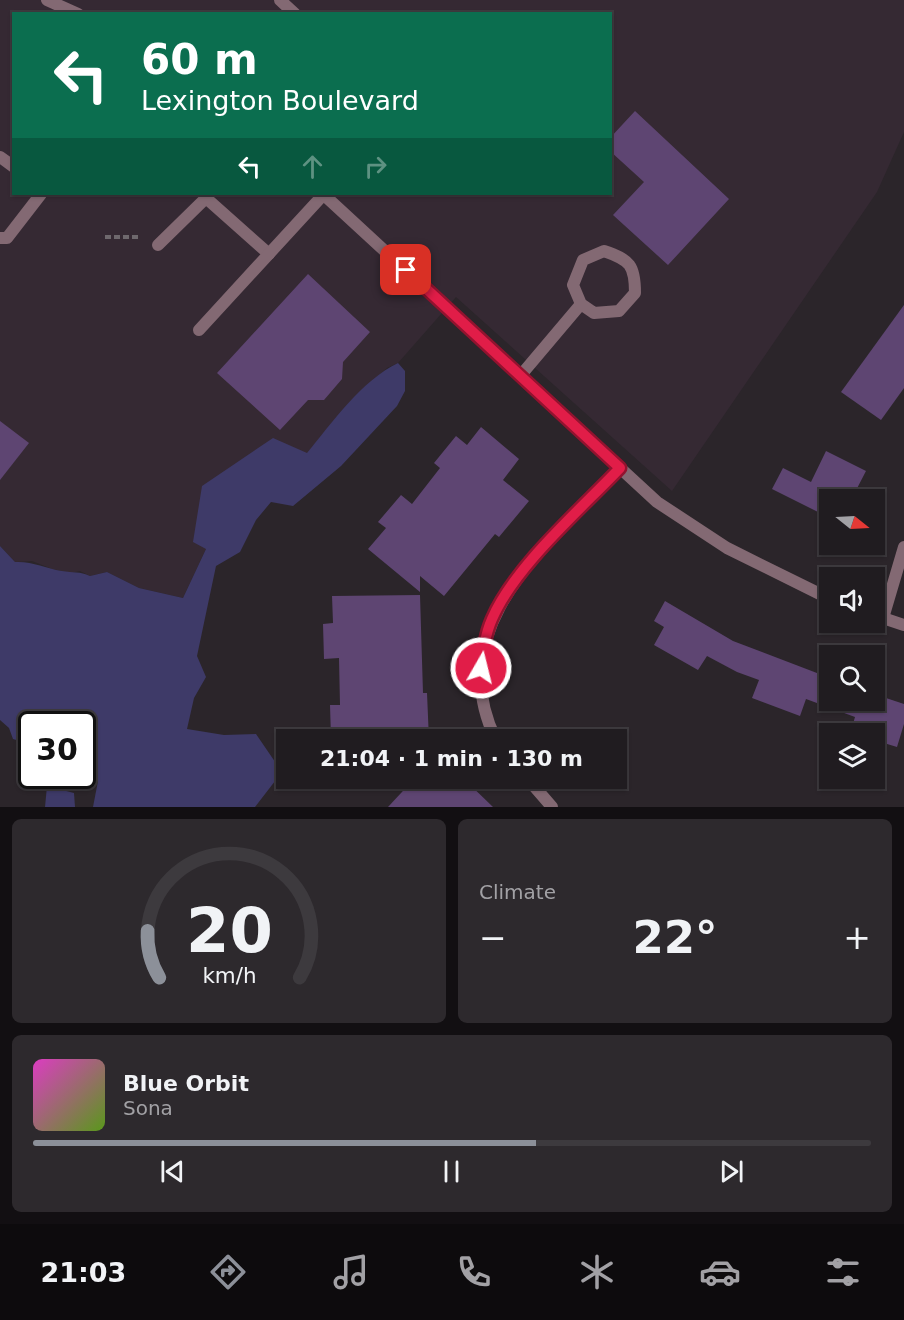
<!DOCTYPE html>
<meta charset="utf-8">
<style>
body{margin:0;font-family:"DejaVu Sans",sans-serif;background:#2d292d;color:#f1f3f6;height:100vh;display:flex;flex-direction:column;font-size:22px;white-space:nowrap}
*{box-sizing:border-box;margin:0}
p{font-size:20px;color:#a2a1a5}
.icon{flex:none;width:33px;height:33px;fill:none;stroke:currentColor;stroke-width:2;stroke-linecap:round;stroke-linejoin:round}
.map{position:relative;height:807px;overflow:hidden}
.panel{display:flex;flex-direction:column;gap:12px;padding:12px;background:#120f12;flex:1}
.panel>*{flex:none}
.hud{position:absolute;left:12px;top:12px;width:600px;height:183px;border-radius:0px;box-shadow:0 2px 4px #0004,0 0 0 2px #3d3a3e;background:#0b6e4f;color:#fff;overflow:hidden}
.needle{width:39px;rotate:108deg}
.tools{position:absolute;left:819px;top:489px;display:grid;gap:12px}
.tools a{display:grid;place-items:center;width:66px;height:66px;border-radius:0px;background:#201c20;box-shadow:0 2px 4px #0004,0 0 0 2px #3d3a3e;font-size:30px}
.speed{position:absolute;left:18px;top:711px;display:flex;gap:12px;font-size:30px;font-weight:700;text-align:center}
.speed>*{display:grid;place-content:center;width:78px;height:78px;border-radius:50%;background:#201c20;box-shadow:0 2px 4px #0004,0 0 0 2px #3d3a3e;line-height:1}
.speed .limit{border:3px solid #111;border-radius:9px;background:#fff;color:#111}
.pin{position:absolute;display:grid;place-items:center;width:51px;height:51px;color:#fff;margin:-26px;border-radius:12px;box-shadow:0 3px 9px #0006}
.me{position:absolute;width:66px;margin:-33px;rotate:8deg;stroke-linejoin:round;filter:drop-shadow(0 0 4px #0008)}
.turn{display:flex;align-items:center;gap:21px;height:126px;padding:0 30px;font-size:27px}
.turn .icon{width:78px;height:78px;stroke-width:2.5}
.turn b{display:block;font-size:42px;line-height:51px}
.lanes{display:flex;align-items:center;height:57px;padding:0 30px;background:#0003;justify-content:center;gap:30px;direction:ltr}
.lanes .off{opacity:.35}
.big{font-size:45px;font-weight:700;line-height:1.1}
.panel .card{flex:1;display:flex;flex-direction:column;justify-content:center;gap:9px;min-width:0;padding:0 21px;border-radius:9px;background:#2d292d}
.panel .dial{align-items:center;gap:0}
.dial svg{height:156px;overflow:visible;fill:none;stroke:#3d3a3e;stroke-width:7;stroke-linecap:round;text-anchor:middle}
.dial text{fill:#f1f3f6;stroke:none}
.song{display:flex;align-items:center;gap:18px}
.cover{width:72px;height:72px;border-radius:9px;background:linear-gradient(135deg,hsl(310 70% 55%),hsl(90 70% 35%))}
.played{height:6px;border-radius:3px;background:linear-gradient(90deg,#8c9099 60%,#3d3a3e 60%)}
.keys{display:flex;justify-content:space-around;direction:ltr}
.heat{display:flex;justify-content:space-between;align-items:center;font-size:33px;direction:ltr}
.panel .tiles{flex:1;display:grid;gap:12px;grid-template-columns:1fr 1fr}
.card:last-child{grid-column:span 2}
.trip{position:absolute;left:276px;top:729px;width:351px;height:60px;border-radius:0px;background:#201c20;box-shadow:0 2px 4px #0004,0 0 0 2px #3d3a3e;font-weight:700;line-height:60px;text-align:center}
.dock{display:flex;height:96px;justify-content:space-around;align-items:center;background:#0d0b0d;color:#a2a1a5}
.dock .icon{width:42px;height:42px}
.dock .current{color:#8c9099}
.dock b{font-size:27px;color:#f1f3f6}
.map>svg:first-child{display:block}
</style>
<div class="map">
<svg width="904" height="807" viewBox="0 0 904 807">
<rect width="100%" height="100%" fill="#2b252a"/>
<path fill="#352933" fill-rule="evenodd" d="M0 0H904V132L877 192 672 491 456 297 398 363 387 368 343 409 307 454 206 549 183 598 139 588 107 572 90 576 80 571 71 573 52 569 32 561 15 562 0 546ZM14 14H610V194H14Z"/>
<g fill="#3e3a68">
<path d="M398 363 405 371V391L397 406 341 466 293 506 271 502 256 520 240 552 216 566 197 656 206 677 194 698 187 729 224 735 256 734 282 772 255 807H93L98 781 83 745 82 724H66L52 716 41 724H32L31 734 23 742 13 739 9 728 0 720V546L15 562C32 561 45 568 62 571 73 573 80 571 90 576L107 572 139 588 183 598 206 549 193 542 202 486 273 438 307 453C331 424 362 380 398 363Z"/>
<polygon points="47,786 74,793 75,807 45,807"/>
</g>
<g fill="#5e4572">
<polygon points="635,111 729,199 668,265 613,215 644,182 610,151 610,138"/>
<polygon points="308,274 370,332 343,362 342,379 324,400 308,400 280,430 217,373"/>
<polygon points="904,305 904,388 881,420 841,392"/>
<polygon points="0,421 29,443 0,480"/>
<polygon points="481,427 519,459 503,480 529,501 499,537 495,534 444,596 420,576 420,592 368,549 386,528 378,522 401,495 412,504 440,468 434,463 456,436 467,445"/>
<polygon points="826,451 866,471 851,500 830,500 830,518 772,489 783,468 811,482"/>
<polygon points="420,595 423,693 427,693 429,740 331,738 330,705 340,705 339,658 324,659 323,624 333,623 332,596"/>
<polygon points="665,601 733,641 830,678 830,700 874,700 874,694 904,704 904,724 897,747 874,740 874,734 850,734 855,717 806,699 800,716 752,698 759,680 737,672 707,656 698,670 654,645 664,627 654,621"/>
<polygon points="415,778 463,778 493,807 388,807"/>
</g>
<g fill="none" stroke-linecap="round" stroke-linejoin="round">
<polyline stroke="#6e686d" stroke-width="4" stroke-dasharray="6 3" stroke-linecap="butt" points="105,237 140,237"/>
<g stroke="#836973" stroke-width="12">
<polyline points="280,0 295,14"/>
<polyline points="0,157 14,167"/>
<polyline points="0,238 7,238 41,194"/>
<polyline points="158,245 206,198 269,254"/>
<polyline points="199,330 324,194"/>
<path d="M521 375 581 304 573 285 583 260 604 251C630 260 635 265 635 293L619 311 594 313 581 304"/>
</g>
<g stroke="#836973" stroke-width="12">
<polyline points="47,0 78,14"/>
<polyline points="323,194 657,502 727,548 830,599"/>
<polyline points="874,615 904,625"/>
<polyline points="883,618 904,547"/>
<path d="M496 740C440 625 550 542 620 468"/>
<polyline points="527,778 552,807"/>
</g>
</g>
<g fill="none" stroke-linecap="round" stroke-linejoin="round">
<g stroke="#92132f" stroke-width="15">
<path id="route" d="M406 270 620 468C580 510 515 566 492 619 485 635 483 652 481 668"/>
</g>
<use href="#route" stroke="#e11d48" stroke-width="10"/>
</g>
</svg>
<div class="tools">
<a><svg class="needle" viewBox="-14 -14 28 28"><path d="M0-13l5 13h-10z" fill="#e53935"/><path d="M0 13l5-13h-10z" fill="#a2a1a5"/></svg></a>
<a><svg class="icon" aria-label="sound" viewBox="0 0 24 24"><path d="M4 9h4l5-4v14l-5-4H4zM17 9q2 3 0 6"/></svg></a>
<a><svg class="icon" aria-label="search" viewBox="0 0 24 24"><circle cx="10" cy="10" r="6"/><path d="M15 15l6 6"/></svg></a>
<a><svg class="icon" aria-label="layers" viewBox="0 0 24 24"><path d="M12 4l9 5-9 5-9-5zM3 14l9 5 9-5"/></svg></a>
</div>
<div class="speed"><div class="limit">30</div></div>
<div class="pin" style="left:406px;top:270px;background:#d93025"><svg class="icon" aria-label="arrive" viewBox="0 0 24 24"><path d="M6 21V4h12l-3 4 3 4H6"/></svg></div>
<svg class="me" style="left:481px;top:668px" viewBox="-20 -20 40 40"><circle r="17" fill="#e11d48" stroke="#fff" stroke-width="3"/><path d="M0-11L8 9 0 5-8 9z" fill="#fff"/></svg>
<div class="trip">21:04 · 1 min · 130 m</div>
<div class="hud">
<div class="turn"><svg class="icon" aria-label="left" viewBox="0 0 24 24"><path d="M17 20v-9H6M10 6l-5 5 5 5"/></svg><div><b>60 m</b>Lexington Boulevard</div></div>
<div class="lanes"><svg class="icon" aria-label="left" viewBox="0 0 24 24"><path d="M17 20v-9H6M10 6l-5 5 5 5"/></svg><svg class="icon off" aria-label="ahead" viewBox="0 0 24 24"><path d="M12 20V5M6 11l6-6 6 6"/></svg><svg class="icon off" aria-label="right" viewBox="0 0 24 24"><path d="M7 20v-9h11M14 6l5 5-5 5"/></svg></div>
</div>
</div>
<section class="panel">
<div class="tiles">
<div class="card dial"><svg viewBox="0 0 100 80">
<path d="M14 69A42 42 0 1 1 86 69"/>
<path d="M14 69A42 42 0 0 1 8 45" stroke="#8c9099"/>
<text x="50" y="56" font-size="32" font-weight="700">20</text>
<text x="50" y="72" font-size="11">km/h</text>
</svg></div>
<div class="card"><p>Climate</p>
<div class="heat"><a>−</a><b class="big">22°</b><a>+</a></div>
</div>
<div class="card">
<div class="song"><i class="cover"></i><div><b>Blue Orbit</b><p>Sona</p></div></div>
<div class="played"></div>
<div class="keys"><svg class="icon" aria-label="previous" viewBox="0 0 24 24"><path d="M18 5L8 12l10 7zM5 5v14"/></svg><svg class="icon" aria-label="pause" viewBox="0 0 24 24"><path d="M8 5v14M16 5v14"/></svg><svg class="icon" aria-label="next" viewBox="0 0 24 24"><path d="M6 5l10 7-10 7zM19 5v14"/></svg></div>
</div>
</div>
</section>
<nav class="dock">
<b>21:03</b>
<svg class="icon current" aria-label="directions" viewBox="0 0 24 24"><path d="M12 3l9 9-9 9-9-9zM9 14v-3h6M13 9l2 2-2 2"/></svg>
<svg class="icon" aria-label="music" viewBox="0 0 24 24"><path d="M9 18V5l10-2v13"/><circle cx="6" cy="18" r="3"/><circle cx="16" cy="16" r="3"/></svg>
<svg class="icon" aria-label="phone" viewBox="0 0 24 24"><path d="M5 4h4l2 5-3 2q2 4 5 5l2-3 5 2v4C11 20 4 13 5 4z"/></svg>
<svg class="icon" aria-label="climate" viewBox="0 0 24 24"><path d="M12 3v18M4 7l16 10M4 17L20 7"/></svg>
<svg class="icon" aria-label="car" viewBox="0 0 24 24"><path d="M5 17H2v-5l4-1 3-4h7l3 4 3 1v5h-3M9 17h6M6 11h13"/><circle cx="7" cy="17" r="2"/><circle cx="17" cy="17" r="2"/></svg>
<svg class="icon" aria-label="filters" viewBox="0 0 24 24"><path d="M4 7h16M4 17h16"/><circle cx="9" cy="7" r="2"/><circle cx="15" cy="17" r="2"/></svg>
</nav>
